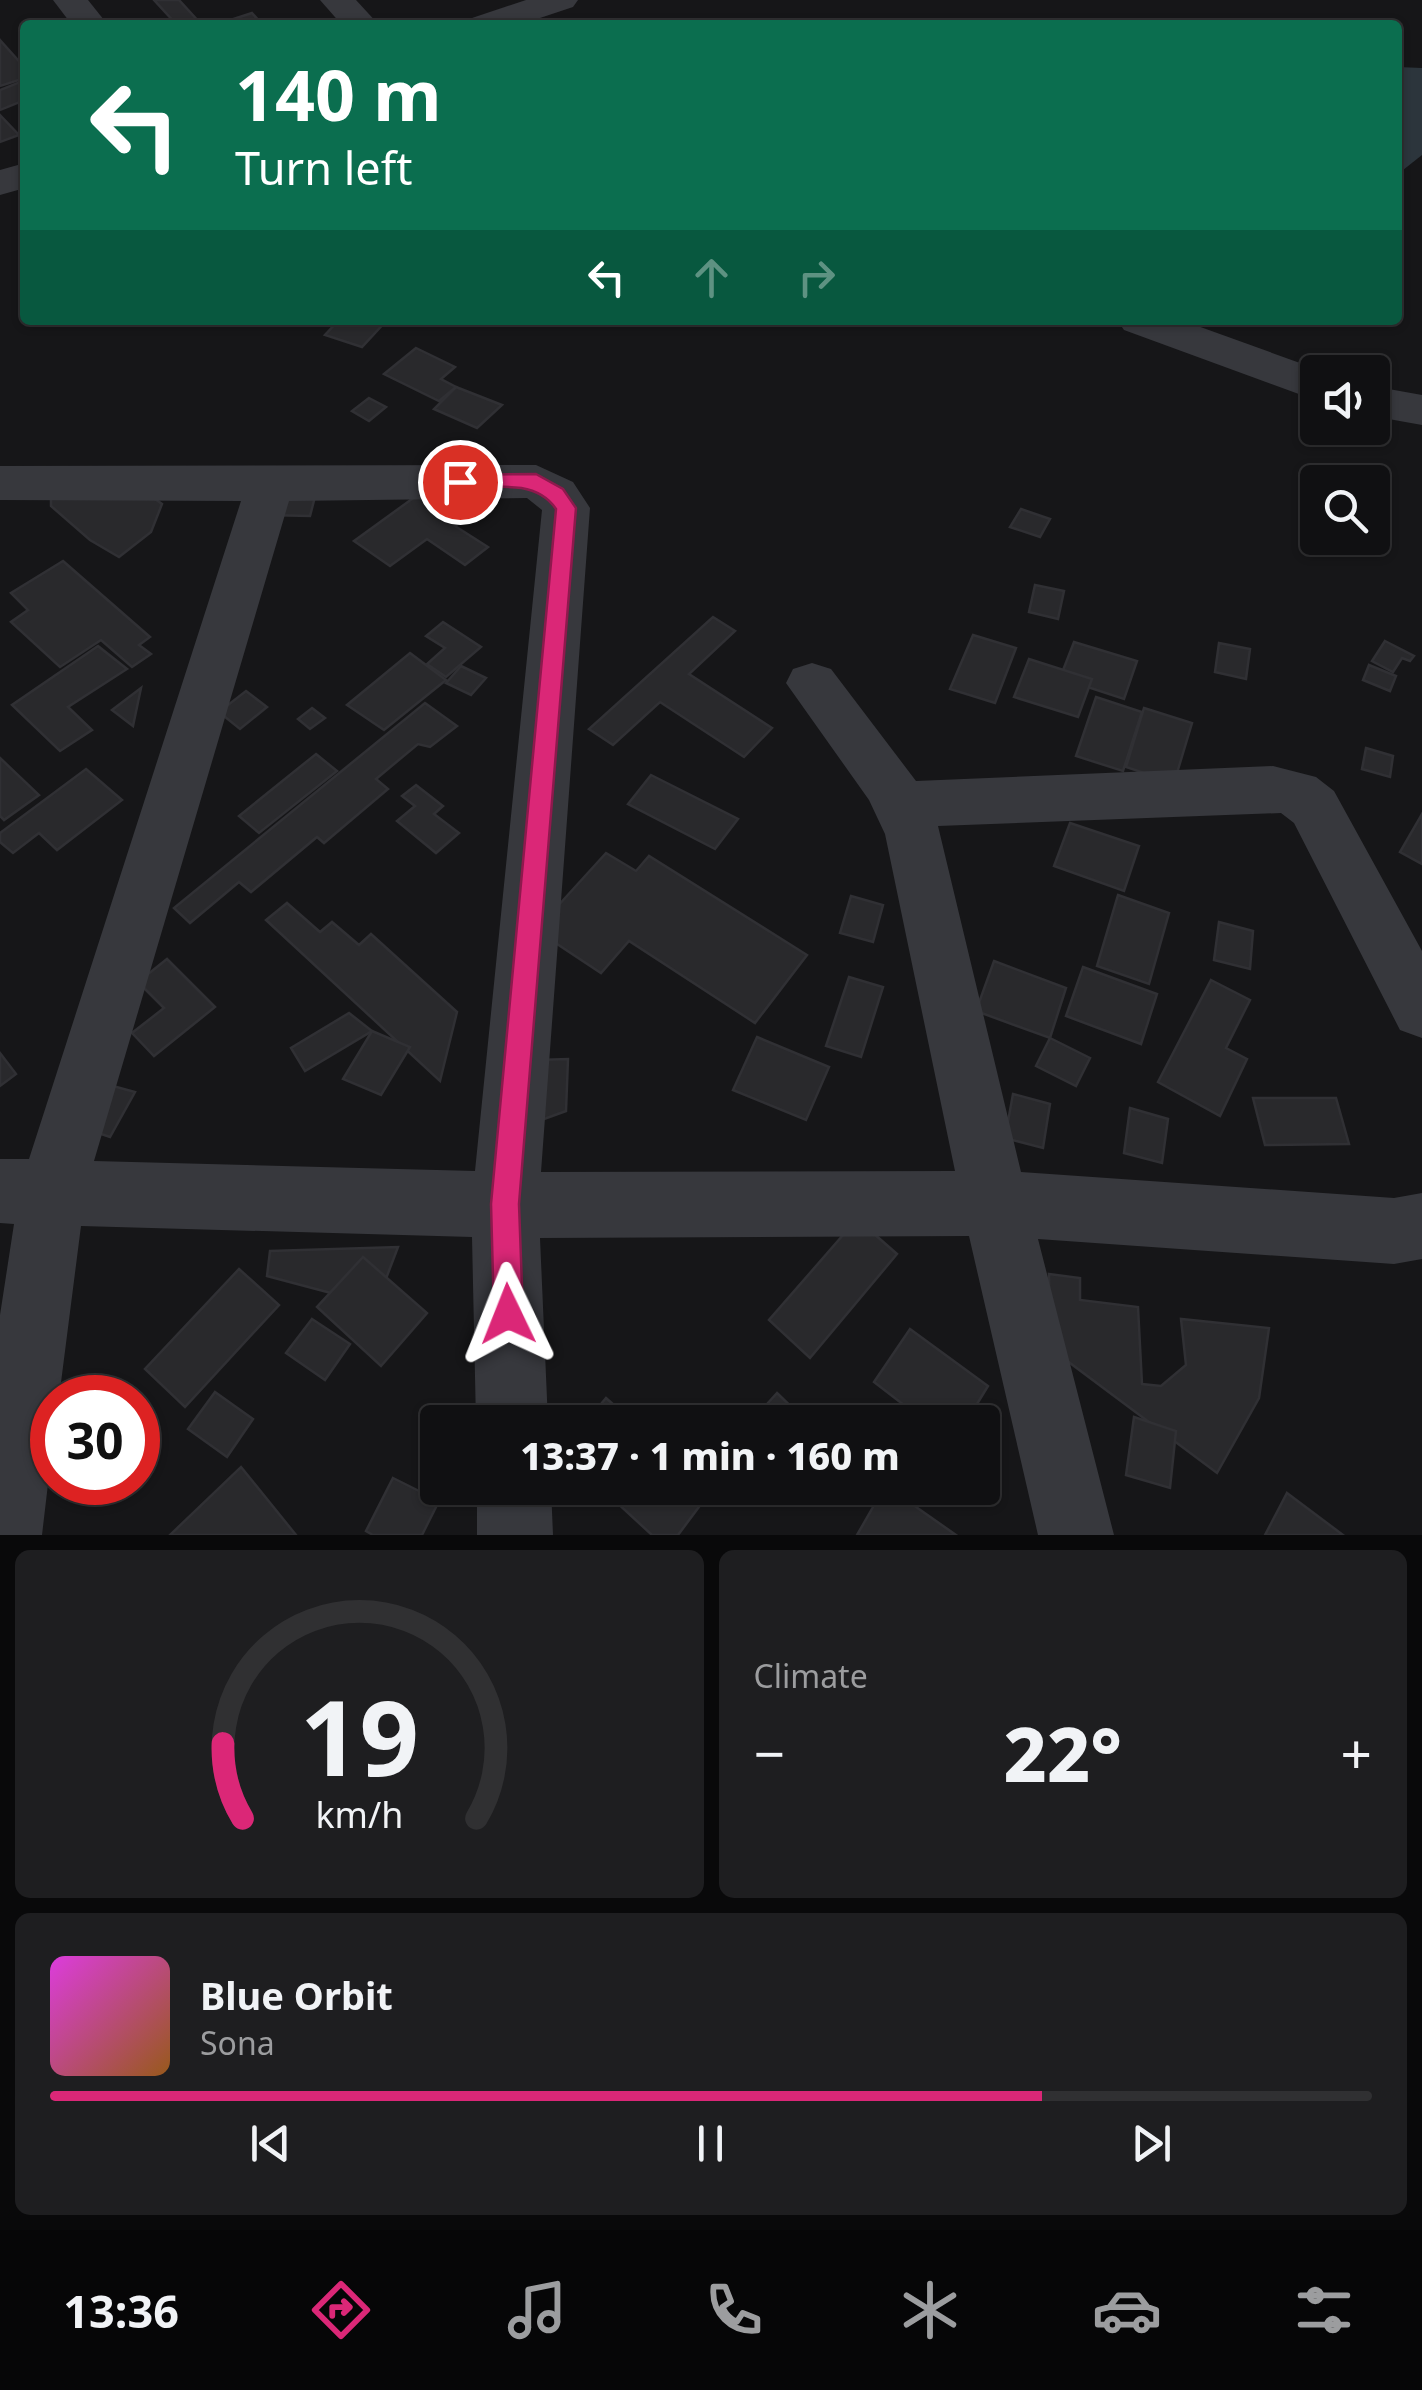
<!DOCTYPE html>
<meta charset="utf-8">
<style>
body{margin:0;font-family:"Noto Sans",sans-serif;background:#1e1e20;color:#f1f3f6;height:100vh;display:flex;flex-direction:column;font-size:38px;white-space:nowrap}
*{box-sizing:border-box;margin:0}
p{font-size:32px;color:#9c9d9f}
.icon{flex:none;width:55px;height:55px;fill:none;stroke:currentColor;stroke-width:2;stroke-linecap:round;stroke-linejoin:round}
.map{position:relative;height:1535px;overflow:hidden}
.details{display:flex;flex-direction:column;gap:15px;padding:15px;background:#09090a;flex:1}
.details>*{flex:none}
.guide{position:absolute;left:20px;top:20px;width:1382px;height:305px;border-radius:10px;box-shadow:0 2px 8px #0004,0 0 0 2px #303032;background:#0b6e4f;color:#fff;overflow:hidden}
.fabs{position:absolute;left:1300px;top:355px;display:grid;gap:20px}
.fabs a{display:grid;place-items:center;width:90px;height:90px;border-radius:10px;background:#101012;box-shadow:0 2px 8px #0004,0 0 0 2px #303032;font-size:50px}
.speed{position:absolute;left:30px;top:1375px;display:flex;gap:20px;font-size:50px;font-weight:700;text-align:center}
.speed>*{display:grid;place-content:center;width:130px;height:130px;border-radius:50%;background:#101012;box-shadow:0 2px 8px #0004,0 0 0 2px #303032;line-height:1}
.speed .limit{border:15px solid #d22;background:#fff;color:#111}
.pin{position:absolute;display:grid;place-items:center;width:85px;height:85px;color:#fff;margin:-42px;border:5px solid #fff;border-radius:50%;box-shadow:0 2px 10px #0007}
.me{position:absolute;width:110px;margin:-55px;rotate:358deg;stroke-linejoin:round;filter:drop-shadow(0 0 8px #0008)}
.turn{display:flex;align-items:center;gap:35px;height:210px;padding:0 50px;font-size:45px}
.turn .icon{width:130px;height:130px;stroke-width:2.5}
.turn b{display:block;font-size:70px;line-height:85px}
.lanes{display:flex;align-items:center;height:95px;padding:0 50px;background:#0003;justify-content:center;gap:50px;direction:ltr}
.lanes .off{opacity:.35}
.big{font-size:75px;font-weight:800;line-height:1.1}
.details .widget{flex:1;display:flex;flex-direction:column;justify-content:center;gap:15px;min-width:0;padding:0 35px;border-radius:15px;background:#1e1e20}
.details .dial{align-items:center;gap:0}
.dial svg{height:260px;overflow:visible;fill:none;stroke:#303032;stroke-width:7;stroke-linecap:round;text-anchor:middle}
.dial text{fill:#f1f3f6;stroke:none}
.song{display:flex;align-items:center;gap:30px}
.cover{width:120px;height:120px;border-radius:15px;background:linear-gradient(135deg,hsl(300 70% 55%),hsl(30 70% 35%))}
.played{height:10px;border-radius:5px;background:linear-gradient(90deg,#db2777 75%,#303032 75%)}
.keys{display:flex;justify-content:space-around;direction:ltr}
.heat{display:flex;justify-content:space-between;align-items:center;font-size:55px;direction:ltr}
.details .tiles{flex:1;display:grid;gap:15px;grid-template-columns:1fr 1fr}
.widget:last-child{grid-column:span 2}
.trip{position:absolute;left:420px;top:1405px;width:580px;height:100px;border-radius:10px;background:#101012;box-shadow:0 2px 8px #0004,0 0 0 2px #303032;font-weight:800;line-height:100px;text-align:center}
.menu{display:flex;height:160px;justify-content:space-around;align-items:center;background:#060607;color:#9c9d9f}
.menu .icon{width:70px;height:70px}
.menu .on{color:#db2777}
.menu b{font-size:45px;color:#f1f3f6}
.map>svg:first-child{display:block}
</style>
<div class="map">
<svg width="1422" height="1535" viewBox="0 0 1422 1535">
<rect width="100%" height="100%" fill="#161618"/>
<polygon fill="#2c353c" points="1398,67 1422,68 1422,155 1398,174"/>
<g fill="#29292c" stroke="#303034" stroke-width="2.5">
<polygon points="154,0 179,0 201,24 177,25"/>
<polygon points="252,13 260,22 215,25"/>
<polygon points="0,40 25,68 25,78 0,86"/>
<polygon points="25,80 25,100 0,110 0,90"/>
<polygon points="0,115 19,135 0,142"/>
<polygon points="339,320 387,320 362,347 325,335"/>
<polygon points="416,348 455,367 441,379 456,387 439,401 384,374"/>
<polygon points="456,387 502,405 477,428 434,409"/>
<polygon points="369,398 386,407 369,421 352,411"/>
<polygon points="51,487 141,489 162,504 151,532 119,557 90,540 51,506"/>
<polygon points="276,488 317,489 310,516 268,515"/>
<polygon points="423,491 465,519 455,526 488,547 465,565 427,539 390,566 354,541"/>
<polygon points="1021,509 1050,519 1040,537 1010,527"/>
<polygon points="63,561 150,637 139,645 151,654 132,667 101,640 60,667 11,622 28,610 11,593"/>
<polygon points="1035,585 1064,591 1058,619 1029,612"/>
<polygon points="713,617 735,631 689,674 772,728 744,757 660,702 613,745 589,729"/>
<polygon points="443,622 481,647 446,677 427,664 445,648 426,636"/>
<polygon points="973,635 1016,648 995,703 950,689"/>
<polygon points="1385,641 1414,656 1410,661 1402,658 1393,672 1372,661"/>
<polygon points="1074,642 1137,661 1124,699 1060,678"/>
<polygon points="1219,643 1250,649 1246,679 1215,672"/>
<polygon points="98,646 127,669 68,707 92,730 60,751 12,705"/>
<polygon points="410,653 446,680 384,730 347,705"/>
<polygon points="1029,659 1092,679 1078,717 1014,697"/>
<polygon points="1369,665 1396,676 1390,691 1363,680"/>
<polygon points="461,666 486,678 471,695 446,683"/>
<polygon points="141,688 133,726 112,710"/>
<polygon points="246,691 267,707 240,729 219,712"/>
<polygon points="1096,697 1142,712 1123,771 1076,756"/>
<polygon points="425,703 457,726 430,747 418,744 376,779 388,789 324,843 317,837 251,892 239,882 190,923 174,908"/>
<polygon points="312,708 325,718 310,729 298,719"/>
<polygon points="1144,708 1192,723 1174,783 1126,767"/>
<polygon points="1366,748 1393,756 1390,777 1362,769"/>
<polygon points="316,754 337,771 259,833 239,816"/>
<polygon points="0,758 39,795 4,820 0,816"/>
<polygon points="86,769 122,800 57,850 39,833 13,853 0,842 0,833"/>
<polygon points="651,775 738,819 715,849 628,804"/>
<polygon points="416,785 443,806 434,814 459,833 436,853 397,821 415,806 402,796"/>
<polygon points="1422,814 1422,864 1400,852"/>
<polygon points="1070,823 1139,846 1124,891 1054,866"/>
<polygon points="606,853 636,871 649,856 807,955 755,1023 629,941 601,973 536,930"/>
<polygon points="1118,895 1169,913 1149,984 1097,966"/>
<polygon points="851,896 883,905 873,942 840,933"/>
<polygon points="287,903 320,932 332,922 359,945 371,934 457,1012 440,1081 266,920"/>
<polygon points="1219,922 1253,931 1250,969 1214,960"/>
<polygon points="167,959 215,1007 154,1056 132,1033 164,1008 138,982"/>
<polygon points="994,961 1066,988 1050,1038 976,1011"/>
<polygon points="1083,967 1157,994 1141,1044 1066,1016"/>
<polygon points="849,977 883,987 861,1057 826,1046"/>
<polygon points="1211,980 1250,1000 1226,1048 1247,1059 1220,1116 1158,1082"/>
<polygon points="349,1013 372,1031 305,1071 291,1048"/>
<polygon points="372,1031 410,1047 381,1095 343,1079"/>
<polygon points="757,1037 829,1067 806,1120 733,1090"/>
<polygon points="1050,1038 1090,1058 1076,1086 1036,1066"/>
<polygon points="0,1053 16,1074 0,1086"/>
<polygon points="568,1059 566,1111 536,1122 538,1060"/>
<polygon points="102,1083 135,1092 110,1137 77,1126"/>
<polygon points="1013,1094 1050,1104 1043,1148 1005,1138"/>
<polygon points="1253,1098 1336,1098 1349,1144 1265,1145"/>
<polygon points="1130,1108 1168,1119 1162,1163 1124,1153"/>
<polygon points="857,1219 897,1254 810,1358 769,1320"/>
<polygon points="398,1247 376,1305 267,1276 270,1251"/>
<polygon points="363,1257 427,1313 381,1366 317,1307"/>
<polygon points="239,1269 279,1305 185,1407 145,1369"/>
<polygon points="1049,1274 1080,1278 1080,1300 1138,1307 1142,1384 1161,1386 1186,1365 1181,1319 1269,1328 1259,1398 1217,1473 1050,1348"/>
<polygon points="312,1319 350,1344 325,1380 286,1353"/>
<polygon points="910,1329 988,1386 966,1422 926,1422 874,1382"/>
<polygon points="215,1392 253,1419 227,1457 188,1429"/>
<polygon points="777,1393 807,1422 751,1422"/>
<polygon points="606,1398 633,1422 586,1422"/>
<polygon points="1134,1417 1176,1431 1170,1488 1126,1475"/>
<polygon points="241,1467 296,1535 170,1535"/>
<polygon points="393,1478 439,1501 422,1535 373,1535 366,1531"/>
<polygon points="601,1488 706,1488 710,1492 678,1535 652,1535"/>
<polygon points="884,1488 889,1488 956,1535 857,1535"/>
<polygon points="1287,1493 1343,1535 1265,1535"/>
</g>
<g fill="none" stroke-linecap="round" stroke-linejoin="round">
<g fill="#37383d" fill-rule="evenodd">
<polygon points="53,0 88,0 108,25 72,25"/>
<polygon points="320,0 356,0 379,25 342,25"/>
<polygon points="526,0 578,0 573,7 519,25 466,25 472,18"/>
<polygon points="25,163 25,188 0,195 0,170"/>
<polygon points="1117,320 1181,320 1325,372 1318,372 1318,401 1124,330"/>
<polygon points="1372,386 1422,395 1422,425 1372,416"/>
<path d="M536 465 573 482 590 508 541 1172 955 1171 885 834 869 800 786 683 793 669 812 663 831 669 916 781 1273 766 1316 777 1334 791 1422 951V1038L1400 1030 1294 823 1281 813 938 826 1021 1172 1394 1198 1422 1193V1259L1394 1264 1038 1239 1114 1535H1038L969 1236 540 1238 548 1422H476L472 1237 81 1226 59 1398H52V1450L42 1535H0V1315L14 1224 0 1223V1159H29L241 501 0 500V466ZM527 498 542 510 475 1171 94 1161 289 501Z"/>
<polygon points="477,1488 551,1488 553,1535 477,1535"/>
</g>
</g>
<path fill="#db2777" stroke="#8e194d" stroke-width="2.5" d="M536 474 563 489 576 508 519 1204 523 1314 518 1324 508 1328 498 1324 494 1314 491 1204 556 509C535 478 493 488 460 489L450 482 460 475Z"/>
</svg>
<div class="fabs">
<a><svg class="icon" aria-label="sound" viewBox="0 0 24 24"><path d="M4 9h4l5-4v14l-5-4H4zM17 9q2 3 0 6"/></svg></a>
<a><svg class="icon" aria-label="search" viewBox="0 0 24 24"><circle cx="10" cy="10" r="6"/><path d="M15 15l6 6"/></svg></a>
</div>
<div class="speed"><div class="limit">30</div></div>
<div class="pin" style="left:460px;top:482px;background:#d93025"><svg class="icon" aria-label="arrive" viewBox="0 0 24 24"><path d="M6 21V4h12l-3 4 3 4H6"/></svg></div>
<svg class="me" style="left:508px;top:1314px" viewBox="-20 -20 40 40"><path d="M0-17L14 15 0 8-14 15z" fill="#db2777" stroke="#fff" stroke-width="4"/></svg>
<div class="trip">13:37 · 1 min · 160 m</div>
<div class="guide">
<div class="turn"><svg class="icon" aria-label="left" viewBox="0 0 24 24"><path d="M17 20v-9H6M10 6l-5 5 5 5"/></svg><div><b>140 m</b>Turn left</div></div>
<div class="lanes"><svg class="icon" aria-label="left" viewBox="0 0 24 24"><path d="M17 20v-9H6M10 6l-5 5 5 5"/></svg><svg class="icon off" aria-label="ahead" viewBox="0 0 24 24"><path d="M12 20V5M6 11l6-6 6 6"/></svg><svg class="icon off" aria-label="right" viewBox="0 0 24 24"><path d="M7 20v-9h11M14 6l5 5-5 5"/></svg></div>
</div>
</div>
<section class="details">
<div class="tiles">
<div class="widget dial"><svg viewBox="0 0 100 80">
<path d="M14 69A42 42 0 1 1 86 69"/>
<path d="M14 69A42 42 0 0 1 8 46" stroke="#db2777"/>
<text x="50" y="56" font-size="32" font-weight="700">19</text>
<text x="50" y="72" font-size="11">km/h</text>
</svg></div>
<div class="widget"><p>Climate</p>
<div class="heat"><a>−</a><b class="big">22°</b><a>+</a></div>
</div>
<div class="widget">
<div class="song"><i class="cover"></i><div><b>Blue Orbit</b><p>Sona</p></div></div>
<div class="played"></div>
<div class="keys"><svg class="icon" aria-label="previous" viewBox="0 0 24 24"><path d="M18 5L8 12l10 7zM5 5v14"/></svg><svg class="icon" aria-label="pause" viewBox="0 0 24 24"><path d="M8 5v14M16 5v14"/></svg><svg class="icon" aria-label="next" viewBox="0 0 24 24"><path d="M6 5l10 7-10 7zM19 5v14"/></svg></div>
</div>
</div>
</section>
<nav class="menu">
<b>13:36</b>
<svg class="icon on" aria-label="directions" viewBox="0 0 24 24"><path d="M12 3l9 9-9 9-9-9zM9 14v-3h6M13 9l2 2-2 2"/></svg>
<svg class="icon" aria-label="music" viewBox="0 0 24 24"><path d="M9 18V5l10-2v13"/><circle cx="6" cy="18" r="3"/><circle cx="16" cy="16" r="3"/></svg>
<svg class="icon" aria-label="phone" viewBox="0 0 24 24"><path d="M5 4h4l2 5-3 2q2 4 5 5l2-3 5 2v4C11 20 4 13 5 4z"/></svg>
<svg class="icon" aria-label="climate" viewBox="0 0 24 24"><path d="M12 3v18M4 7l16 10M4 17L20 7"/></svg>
<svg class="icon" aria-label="car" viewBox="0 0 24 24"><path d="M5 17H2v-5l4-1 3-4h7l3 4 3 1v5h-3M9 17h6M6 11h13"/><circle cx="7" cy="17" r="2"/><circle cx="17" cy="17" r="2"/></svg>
<svg class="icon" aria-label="filters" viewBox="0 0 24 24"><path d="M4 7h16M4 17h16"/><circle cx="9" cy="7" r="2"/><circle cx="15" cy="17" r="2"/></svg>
</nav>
